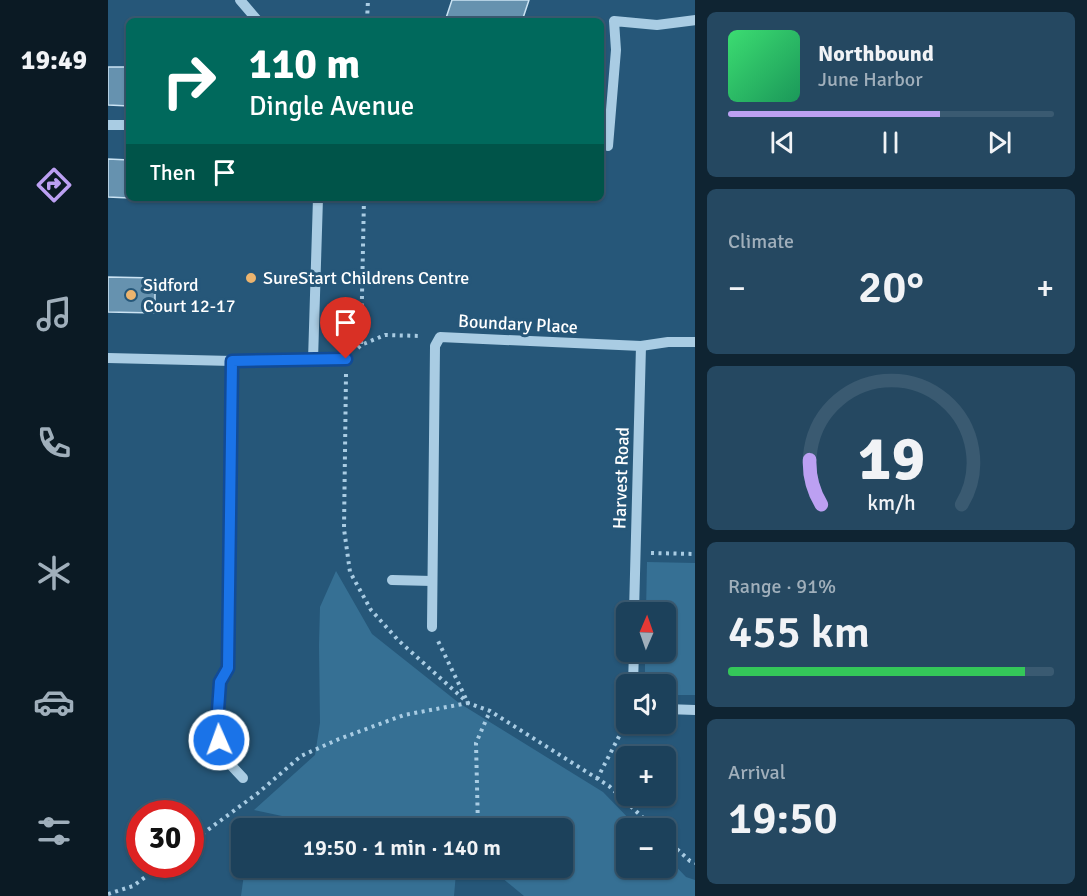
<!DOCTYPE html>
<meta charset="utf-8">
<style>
body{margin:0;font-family:Signika,sans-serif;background:#254861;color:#f1f3f6;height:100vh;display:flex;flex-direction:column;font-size:22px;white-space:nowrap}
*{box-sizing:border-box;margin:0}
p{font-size:20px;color:#a0afbb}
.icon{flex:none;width:33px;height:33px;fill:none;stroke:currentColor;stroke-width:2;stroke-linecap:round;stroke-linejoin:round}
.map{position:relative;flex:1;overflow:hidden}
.details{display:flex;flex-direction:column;gap:12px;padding:12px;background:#0f2432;width:392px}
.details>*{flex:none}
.banner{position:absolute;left:18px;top:18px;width:478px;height:183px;border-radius:9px;box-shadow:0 2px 4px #0004,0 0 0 2px #3a5a71;background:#00695c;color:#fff;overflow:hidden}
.needle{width:39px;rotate:2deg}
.buttons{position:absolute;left:508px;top:602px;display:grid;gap:12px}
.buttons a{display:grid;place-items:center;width:60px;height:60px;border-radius:9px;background:#1c415b;box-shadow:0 2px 4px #0004,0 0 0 2px #3a5a71;font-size:30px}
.speed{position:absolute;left:18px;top:800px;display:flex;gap:12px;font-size:30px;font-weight:700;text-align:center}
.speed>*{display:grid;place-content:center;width:78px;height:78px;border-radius:50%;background:#1c415b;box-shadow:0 2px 4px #0004,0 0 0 2px #3a5a71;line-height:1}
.speed .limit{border:9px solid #d22;background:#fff;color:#111}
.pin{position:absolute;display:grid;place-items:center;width:51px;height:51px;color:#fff;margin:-62px -26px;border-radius:50% 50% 50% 0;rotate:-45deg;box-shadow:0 0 6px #0007}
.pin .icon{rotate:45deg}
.me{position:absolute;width:66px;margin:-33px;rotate:358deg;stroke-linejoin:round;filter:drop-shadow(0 0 4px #0008)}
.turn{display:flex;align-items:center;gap:21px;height:126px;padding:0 24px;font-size:27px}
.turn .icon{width:78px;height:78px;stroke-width:2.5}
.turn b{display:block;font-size:42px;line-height:51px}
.then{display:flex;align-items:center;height:57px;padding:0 24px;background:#0003;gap:12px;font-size:22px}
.big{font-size:45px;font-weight:600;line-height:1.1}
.details .tile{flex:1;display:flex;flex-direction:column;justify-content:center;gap:9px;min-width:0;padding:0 21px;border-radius:9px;background:#254861}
.details .dial{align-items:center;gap:0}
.dial svg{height:156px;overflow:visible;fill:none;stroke:#3a5a71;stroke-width:7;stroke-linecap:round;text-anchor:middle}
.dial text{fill:#f1f3f6;stroke:none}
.song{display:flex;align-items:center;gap:18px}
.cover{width:72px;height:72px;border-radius:9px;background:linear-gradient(135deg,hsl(140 70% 55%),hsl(150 70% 35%))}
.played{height:6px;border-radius:3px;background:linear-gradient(90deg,#bca0f2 65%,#3a5a71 65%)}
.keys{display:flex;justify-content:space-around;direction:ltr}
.heat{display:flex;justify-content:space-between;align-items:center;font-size:33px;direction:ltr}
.charge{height:9px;border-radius:4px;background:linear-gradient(90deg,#34c759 91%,#3a5a71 0)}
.trip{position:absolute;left:123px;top:818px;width:342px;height:60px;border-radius:9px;background:#1c415b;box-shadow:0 2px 4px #0004,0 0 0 2px #3a5a71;font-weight:600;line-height:60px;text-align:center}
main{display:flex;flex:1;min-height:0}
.tabs{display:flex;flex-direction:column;width:108px;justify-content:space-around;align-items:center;background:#0b1a24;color:#a0afbb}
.tabs .icon{width:42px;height:42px}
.tabs .selected{color:#bca0f2}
.tabs b{font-size:27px;color:#f1f3f6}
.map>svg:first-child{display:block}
</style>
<main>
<nav class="tabs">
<b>19:49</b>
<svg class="icon selected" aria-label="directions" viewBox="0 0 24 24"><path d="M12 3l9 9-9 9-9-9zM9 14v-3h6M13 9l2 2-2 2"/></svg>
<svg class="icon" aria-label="music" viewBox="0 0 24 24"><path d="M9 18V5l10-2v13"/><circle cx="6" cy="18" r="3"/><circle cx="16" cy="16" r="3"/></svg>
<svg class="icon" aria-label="phone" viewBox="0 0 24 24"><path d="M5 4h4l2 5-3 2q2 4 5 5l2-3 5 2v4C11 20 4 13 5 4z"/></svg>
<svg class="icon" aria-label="climate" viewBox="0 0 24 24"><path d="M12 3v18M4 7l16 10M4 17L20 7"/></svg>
<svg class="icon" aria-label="car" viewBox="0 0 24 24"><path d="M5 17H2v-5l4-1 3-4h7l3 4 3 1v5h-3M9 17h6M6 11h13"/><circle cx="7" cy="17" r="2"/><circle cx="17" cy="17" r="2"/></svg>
<svg class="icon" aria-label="filters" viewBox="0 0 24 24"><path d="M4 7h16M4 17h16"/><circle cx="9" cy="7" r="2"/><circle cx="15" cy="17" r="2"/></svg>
</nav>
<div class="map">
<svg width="588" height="896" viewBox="0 0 588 896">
<rect width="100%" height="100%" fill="#265779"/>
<g fill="#367094">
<polygon points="539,562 587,563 587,695 558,695 558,684 537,684 537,651 558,651 558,612 538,612"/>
<polygon points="228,571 264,634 351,703 495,792 530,828 519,828 519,867 558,867 558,856 578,877 587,880 587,896 416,896 381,867 454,867 454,828 230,828 146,810 207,755 212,723 211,645 212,607"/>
<polygon points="137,867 292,867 348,873 346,896 133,896"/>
</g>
<g fill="#6692af" stroke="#cbe3f3" stroke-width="1.5">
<polygon points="344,0 421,0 414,21 337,21"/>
<polygon points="0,67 21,67 21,106 0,105"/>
<polygon points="0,159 21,160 21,198 0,197"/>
<polygon points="0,277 47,278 47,313 0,312"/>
</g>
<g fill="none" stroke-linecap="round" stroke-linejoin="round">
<g stroke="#a9cce3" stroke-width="4" stroke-dasharray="3 4.5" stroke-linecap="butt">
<polyline points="259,21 260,0"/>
<polyline points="253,344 256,198"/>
<polyline points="250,348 253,345 277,335 314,336"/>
<polyline points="238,374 236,529 242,572 263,610 290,640 360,703 382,711 501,786 546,828"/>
<polyline points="543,553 588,554"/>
<polyline points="489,779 519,721"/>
<polyline points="370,828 368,743 382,711"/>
<polyline points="558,839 582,861 588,863"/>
<polyline points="82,843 150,793 193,756 231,739 296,715 360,703 330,641"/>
<polyline points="0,894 25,886 55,864"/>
</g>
<g stroke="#a9cce3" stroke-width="10">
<polyline points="132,0 150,21"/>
<polyline points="0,125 21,125"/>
<polyline points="500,146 508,50 506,21 549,25 588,20"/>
<polyline points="0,358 124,361 238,359"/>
<polyline points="205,360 210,198"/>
<polyline points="124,361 120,668 112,682 109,725 111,740 121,763 135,778"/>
<polyline points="284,580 324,581"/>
<polyline points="526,612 533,346"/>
<polyline points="324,627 327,346 332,337 533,346 560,342 588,342"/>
<polyline points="525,684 526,651"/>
<polyline points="558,709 588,710"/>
</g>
</g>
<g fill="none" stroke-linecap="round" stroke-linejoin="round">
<g stroke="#114b97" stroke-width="15">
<polyline id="route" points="111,740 109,725 112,682 120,668 124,361 238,359"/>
</g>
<use href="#route" stroke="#1a73e8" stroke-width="10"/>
</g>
<g fill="#ecb46e" stroke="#265779" stroke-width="2">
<circle cx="143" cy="278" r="6"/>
<circle cx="23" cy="295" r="6"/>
</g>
<g text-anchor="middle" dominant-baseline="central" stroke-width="6" stroke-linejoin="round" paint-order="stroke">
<g font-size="18" fill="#fff" stroke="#265779" text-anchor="start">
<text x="155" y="278">SureStart Childrens Centre</text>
<text x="35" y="285">Sidford<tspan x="35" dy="21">Court 12-17</tspan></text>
</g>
<g font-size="18" fill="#fff" stroke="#265779">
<text transform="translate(410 324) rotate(3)">Boundary Place</text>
<text transform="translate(513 478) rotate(-88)">Harvest Road</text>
</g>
</g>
</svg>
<div class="buttons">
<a><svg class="needle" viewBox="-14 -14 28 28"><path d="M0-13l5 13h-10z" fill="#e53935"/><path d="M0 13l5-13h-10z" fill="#a0afbb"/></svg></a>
<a><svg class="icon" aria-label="sound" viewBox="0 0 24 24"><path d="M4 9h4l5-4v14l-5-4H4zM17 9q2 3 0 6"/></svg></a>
<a>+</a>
<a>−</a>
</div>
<div class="speed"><div class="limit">30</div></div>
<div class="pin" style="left:238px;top:359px;background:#d93025"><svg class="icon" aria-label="arrive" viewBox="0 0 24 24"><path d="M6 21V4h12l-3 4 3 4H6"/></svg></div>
<svg class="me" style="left:111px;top:740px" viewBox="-20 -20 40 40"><circle r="17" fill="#1a73e8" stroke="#fff" stroke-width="3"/><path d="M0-11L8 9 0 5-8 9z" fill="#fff"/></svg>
<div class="trip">19:50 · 1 min · 140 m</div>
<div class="banner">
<div class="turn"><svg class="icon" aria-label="right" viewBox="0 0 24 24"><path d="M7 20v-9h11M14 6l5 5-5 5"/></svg><div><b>110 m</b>Dingle Avenue</div></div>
<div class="then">Then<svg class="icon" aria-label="arrive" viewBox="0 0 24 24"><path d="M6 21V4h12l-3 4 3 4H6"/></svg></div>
</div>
</div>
<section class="details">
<div class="tile">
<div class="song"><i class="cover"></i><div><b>Northbound</b><p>June Harbor</p></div></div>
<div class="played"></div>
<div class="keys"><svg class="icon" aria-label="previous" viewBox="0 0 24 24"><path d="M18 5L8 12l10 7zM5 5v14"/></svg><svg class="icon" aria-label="pause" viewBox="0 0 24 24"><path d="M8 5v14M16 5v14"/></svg><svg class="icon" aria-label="next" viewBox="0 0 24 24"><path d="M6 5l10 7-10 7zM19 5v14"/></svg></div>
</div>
<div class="tile"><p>Climate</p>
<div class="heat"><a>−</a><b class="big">20°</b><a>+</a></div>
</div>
<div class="tile dial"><svg viewBox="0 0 100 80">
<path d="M14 69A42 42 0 1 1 86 69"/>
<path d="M14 69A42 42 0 0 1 8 46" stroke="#bca0f2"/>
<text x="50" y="56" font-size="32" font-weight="700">19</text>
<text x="50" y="72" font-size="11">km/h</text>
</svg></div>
<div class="tile"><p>Range · 91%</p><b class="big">455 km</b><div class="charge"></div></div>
<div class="tile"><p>Arrival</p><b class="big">19:50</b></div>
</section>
</main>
